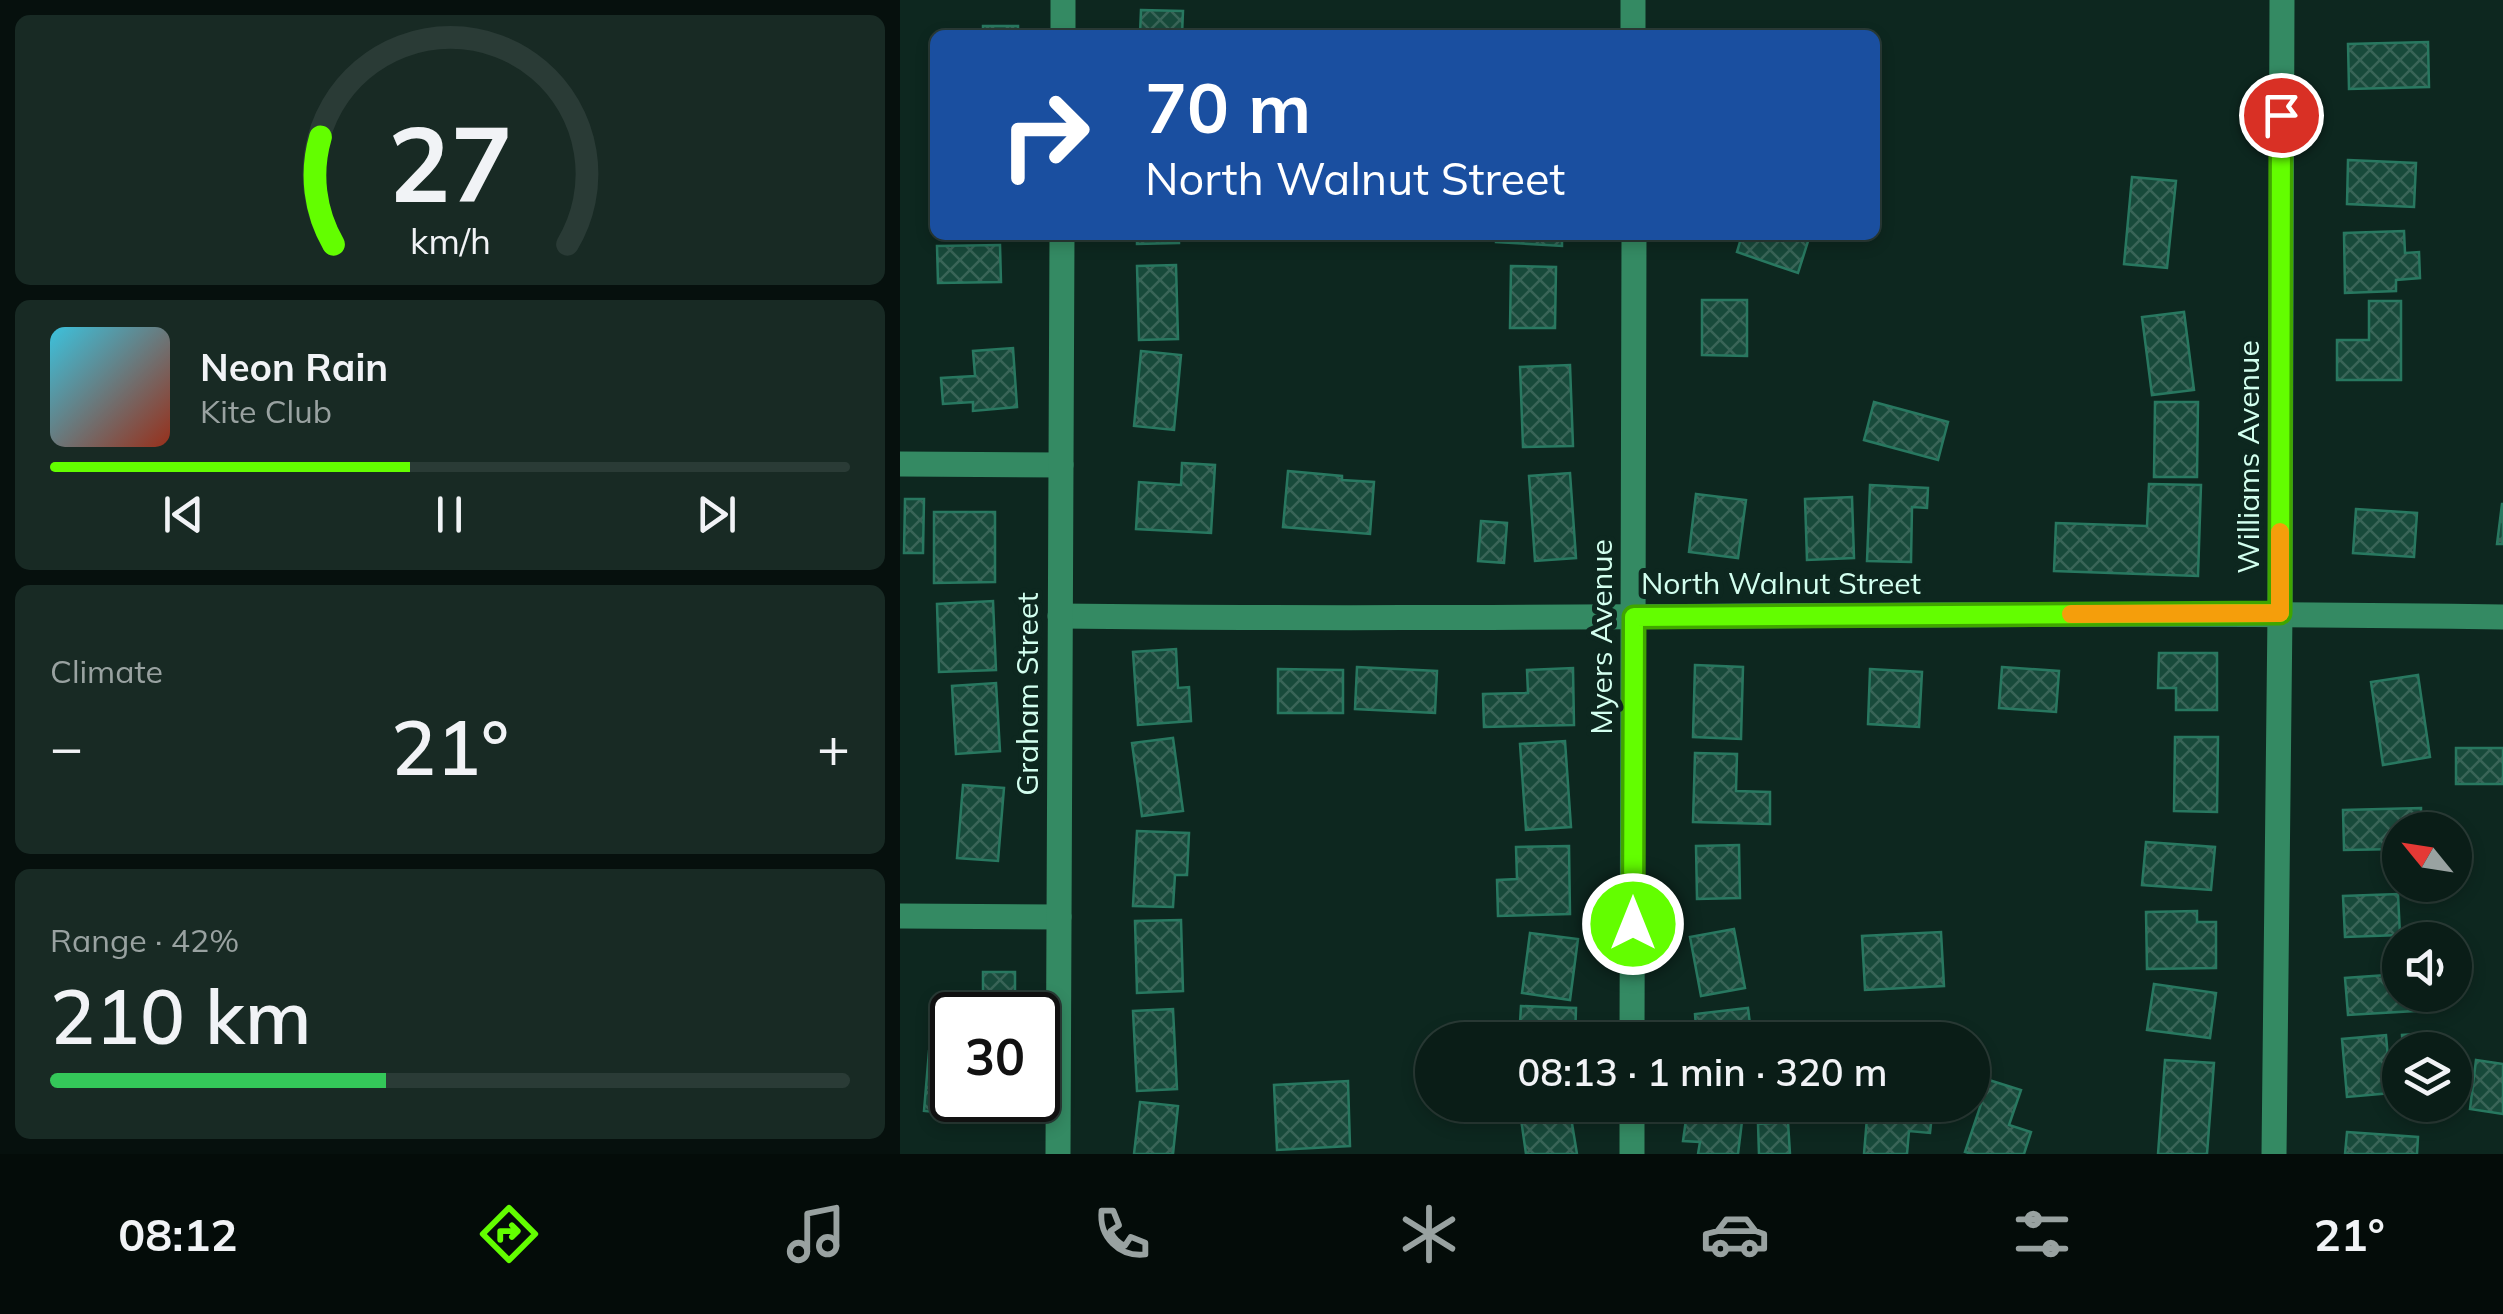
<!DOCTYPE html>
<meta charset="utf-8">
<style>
body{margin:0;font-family:Mulish,sans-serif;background:#182a24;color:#f1f3f6;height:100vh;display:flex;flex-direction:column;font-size:38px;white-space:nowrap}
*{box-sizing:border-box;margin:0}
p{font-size:32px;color:#99a2a1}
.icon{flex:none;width:55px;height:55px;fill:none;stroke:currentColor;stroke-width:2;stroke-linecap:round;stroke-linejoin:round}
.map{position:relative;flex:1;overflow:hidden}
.panel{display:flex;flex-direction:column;gap:15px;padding:15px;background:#06100d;width:900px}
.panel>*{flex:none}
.hud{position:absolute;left:30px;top:30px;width:950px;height:210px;border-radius:15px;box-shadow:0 5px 15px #0003,0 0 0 2px #2a3b36;background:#1a4fa0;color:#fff;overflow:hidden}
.needle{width:65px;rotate:300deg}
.buttons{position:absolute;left:1482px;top:812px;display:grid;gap:20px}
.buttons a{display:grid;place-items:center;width:90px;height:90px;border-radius:50%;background:#0a1d17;box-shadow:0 5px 15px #0003,0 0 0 2px #2a3b36;font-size:50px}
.speed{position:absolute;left:30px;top:992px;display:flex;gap:20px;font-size:50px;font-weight:700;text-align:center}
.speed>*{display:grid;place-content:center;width:130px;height:130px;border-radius:50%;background:#0a1d17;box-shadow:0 5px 15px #0003,0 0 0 2px #2a3b36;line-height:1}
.speed .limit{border:5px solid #111;border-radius:15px;background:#fff;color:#111}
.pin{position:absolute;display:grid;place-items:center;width:85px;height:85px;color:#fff;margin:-42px;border:5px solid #fff;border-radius:50%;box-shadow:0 2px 10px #0007}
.me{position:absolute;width:110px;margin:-55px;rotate:0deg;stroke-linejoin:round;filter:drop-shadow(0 0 8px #0008)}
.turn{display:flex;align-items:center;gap:35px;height:210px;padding:0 50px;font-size:45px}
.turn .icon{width:130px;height:130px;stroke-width:2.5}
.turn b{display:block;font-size:70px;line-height:85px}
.big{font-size:75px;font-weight:600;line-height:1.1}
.panel .tile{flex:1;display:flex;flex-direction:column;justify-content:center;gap:15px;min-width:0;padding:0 35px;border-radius:15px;background:#182a24}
.panel .dial{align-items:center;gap:0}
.dial svg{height:260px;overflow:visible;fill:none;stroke:#2a3b36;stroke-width:7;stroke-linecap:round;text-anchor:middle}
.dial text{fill:#f1f3f6;stroke:none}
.song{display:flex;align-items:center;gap:30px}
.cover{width:120px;height:120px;border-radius:15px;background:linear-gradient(135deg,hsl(190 70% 55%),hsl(10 70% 35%))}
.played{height:10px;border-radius:5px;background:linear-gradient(90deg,#63fe00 45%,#2a3b36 45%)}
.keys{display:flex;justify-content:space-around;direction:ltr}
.heat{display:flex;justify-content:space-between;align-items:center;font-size:55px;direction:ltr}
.charge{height:15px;border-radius:8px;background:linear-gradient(90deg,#34c759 42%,#2a3b36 0)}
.trip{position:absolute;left:515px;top:1022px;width:575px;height:100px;border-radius:50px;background:#0a1d17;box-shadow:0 5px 15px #0003,0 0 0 2px #2a3b36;font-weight:600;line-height:100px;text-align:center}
.tabs{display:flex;height:160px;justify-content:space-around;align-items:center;background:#040c09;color:#99a2a1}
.tabs .icon{width:70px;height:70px}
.tabs .on{color:#63fe00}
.tabs b{font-size:45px;color:#f1f3f6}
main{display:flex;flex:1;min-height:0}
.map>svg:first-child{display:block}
</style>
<main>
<section class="panel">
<div class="tile dial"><svg viewBox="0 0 100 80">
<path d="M14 69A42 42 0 1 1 86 69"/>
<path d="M14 69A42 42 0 0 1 10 36" stroke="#63fe00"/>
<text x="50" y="56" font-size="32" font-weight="700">27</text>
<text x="50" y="72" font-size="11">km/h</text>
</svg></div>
<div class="tile">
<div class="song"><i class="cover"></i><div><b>Neon Rain</b><p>Kite Club</p></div></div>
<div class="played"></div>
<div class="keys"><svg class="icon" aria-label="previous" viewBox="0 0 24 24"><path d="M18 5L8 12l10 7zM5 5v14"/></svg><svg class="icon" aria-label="pause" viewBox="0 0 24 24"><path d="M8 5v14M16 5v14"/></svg><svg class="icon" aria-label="next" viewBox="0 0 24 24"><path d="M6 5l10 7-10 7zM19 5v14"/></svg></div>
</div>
<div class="tile"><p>Climate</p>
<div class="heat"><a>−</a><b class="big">21°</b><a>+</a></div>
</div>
<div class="tile"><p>Range · 42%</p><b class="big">210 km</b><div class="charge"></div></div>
</section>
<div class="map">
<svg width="1603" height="1154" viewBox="0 0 1603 1154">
<defs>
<pattern id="building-cross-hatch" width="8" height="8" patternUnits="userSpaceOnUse" patternTransform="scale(2.5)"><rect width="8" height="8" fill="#184a3b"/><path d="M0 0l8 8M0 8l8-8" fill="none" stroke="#396558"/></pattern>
</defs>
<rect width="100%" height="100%" fill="#0d271f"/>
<g fill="url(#building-cross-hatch)" stroke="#287860" stroke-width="2.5">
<polygon points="241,10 283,11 282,35 240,35"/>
<rect x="83" y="26" width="35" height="9"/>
<polygon points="1528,42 1529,87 1449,89 1448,44"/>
<polygon points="1448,160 1516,163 1514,207 1447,204"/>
<polygon points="1232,177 1276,181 1267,268 1224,264"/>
<polygon points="1504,231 1505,253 1519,252 1520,278 1496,280 1496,291 1445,293 1444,233"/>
<polygon points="237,235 279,235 279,243 237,244"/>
<polygon points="596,235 662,235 662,246 596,242"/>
<polygon points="842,235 910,235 898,273 837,252"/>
<polygon points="100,245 101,282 38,283 37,246"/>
<polygon points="276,265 278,339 239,340 237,266"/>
<polygon points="611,266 656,267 655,328 610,328"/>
<polygon points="802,300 847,300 847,356 802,355"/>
<polygon points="1469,301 1501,301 1501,380 1437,380 1437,340 1469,340"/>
<polygon points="1284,312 1294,390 1252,395 1242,317"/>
<polygon points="113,348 117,407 73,411 73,402 43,404 41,378 75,376 73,351"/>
<polygon points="241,351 281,355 274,430 234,426"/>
<polygon points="670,365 673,446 623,447 620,367"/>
<polygon points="974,402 1048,422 1038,460 964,440"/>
<polygon points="1255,402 1298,402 1297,477 1254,477"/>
<polygon points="282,463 315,465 311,533 236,529 239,482 281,485"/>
<polygon points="388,471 442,476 442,480 474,482 470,534 383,527"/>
<polygon points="670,473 676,558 635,561 629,476"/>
<polygon points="1249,484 1301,485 1298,576 1154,571 1156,523 1247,526"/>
<polygon points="970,485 1028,488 1027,508 1012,507 1011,562 967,561"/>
<polygon points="796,494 846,500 838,558 789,552"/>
<polygon points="952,497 954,558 907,560 905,499"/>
<polygon points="5,499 24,499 23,553 4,553"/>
<polygon points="1602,504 1603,504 1603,544 1597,544"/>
<polygon points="1456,509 1517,513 1514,557 1453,553"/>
<polygon points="34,512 95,512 95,582 34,583"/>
<polygon points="581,521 607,523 604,563 578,561"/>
<polygon points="93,601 96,670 39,672 37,604"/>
<polygon points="276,649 278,688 289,687 291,721 238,725 233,652"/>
<polygon points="1259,653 1317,653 1317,710 1276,710 1276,688 1258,688"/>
<polygon points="795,665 843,667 841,739 793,737"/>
<polygon points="457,667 537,671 535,713 455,709"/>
<polygon points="1102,667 1159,671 1156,712 1099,708"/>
<polygon points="673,668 674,725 584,727 583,694 628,693 627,670"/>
<polygon points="378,669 443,670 443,713 378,713"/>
<polygon points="970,669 1022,672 1019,727 968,724"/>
<polygon points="1518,675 1530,757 1483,765 1471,682"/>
<polygon points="96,683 100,751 56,754 52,686"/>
<polygon points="1275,737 1318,737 1317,812 1274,811"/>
<polygon points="273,738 283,811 242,816 232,743"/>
<polygon points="665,741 671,827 626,830 620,744"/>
<rect x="1556" y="748" width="47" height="36"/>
<polygon points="795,753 837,754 836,791 870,792 870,824 793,822"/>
<polygon points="63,785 104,788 98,861 57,858"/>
<polygon points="1521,808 1521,830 1500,830 1500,849 1444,850 1443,810"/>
<polygon points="237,831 289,833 287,875 275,875 273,907 233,906"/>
<polygon points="1246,842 1315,847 1311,890 1242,885"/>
<polygon points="839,845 840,898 797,899 796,846"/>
<polygon points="669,846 670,914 598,916 597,880 617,879 616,847"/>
<polygon points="1498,894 1500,935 1445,937 1443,896"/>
<polygon points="1297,911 1297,922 1316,922 1316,968 1247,969 1246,912"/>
<polygon points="281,920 283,991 237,993 235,921"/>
<polygon points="834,929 845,988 801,996 790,937"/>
<polygon points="1041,932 1044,986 965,990 962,936"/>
<polygon points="630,933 678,939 670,1000 622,993"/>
<rect x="83" y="972" width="32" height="42"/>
<polygon points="1500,974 1500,995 1514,995 1515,1011 1448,1015 1445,978"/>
<polygon points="1254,984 1316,993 1310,1038 1247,1030"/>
<polygon points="621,1006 676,1008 675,1040 619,1040"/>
<polygon points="848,1008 852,1040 797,1040 795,1014"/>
<polygon points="273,1009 277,1089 237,1091 233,1011"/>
<polygon points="1535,1033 1536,1050 1503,1050 1502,1035"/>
<polygon points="1486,1035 1491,1093 1447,1097 1442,1039"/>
<polygon points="29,1051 52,1053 52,1100 67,1100 65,1115 24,1111"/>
<polygon points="1265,1060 1314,1063 1307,1154 1258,1154"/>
<polygon points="1576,1060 1603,1064 1603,1114 1570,1109"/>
<polygon points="1089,1080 1121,1090 1109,1125 1131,1132 1124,1154 1072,1154 1065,1152"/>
<polygon points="448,1081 450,1146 377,1150 374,1085"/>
<polygon points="240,1102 278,1106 273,1154 234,1154"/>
<polygon points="619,1105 669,1105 677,1154 626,1154"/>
<polygon points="788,1105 844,1105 838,1154 798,1154 800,1142 783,1141"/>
<polygon points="968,1105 1033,1105 1030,1133 1009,1131 1007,1154 964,1154"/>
<polygon points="888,1122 890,1154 859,1154 858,1124"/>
<polygon points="1447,1132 1518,1137 1517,1154 1445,1154"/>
</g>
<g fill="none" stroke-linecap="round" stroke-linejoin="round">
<g stroke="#348a63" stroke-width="25">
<polyline points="733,0 733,35"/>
<polyline points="163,35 163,0"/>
<polyline points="0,464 161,465"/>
<path d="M160 616C641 622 1122 609 1603 617"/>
<polyline points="0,916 159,917"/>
<polyline points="732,1040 734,235"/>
<polyline points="158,1154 162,235"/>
<polyline points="732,1154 732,1105"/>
<polyline points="1374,1154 1380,613 1382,0"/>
</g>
</g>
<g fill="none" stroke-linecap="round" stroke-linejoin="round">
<g stroke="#40a500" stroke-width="25">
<polyline id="route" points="733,924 734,617 1380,613 1381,115"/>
</g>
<use href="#route" stroke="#63fe00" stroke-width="18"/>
<polyline stroke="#f59e0b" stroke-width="18" points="1171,614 1380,613 1380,532"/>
</g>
<g text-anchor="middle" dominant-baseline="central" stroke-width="10" stroke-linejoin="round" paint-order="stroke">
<g font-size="30" fill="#d3ffef" stroke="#0d271f">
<text transform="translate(1348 457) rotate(-90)">Williams Avenue</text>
<text x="881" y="583">North Walnut Street</text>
<text transform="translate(701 637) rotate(-90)">Myers Avenue</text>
<text transform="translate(127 694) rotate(-90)">Graham Street</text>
</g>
</g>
</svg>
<div class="buttons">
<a><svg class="needle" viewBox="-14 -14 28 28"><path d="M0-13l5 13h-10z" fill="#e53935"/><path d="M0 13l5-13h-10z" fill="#99a2a1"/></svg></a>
<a><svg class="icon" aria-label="sound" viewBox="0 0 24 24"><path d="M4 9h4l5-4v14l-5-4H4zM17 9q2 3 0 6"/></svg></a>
<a><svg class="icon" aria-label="layers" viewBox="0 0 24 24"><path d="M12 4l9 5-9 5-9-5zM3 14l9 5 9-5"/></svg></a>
</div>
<div class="speed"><div class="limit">30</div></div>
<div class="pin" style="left:1381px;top:115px;background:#d93025"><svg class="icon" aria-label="arrive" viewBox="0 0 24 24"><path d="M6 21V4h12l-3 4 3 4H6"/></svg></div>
<svg class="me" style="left:733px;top:924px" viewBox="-20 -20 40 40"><circle r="17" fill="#63fe00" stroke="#fff" stroke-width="3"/><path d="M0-11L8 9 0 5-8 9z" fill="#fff"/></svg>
<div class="trip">08:13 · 1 min · 320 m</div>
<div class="hud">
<div class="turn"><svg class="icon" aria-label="right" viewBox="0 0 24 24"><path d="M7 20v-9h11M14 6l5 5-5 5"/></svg><div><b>70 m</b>North Walnut Street</div></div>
</div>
</div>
</main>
<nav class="tabs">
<b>08:12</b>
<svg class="icon on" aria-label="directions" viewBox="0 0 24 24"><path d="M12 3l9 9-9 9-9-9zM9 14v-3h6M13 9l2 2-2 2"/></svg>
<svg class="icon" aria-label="music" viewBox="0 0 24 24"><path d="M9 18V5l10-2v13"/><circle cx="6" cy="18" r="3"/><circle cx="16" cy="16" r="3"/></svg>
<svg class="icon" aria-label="phone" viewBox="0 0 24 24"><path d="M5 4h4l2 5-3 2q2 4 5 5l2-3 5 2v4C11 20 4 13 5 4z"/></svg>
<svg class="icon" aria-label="climate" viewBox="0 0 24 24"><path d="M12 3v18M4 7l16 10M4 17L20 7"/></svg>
<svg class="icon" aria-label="car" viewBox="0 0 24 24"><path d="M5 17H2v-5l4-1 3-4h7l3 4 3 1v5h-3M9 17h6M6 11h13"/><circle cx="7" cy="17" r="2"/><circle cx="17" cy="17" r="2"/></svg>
<svg class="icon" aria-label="filters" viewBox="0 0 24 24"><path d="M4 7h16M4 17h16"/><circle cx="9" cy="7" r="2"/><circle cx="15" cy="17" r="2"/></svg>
<b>21°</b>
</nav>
